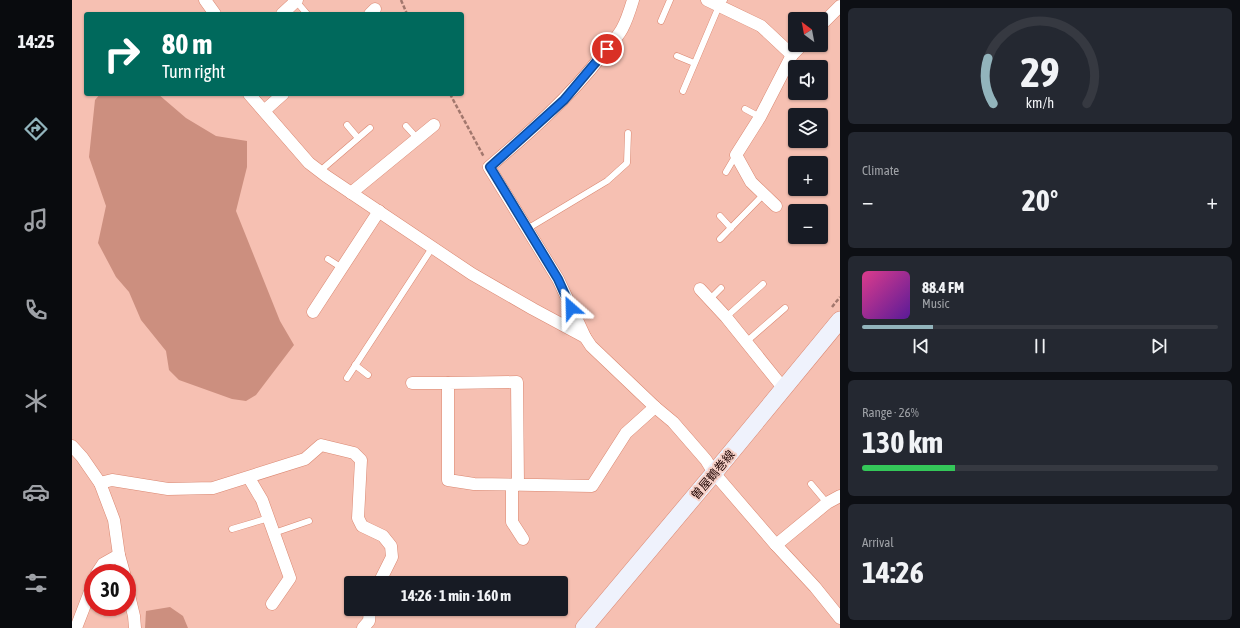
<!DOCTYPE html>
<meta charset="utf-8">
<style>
body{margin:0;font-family:"Asap Condensed","Noto Sans JP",sans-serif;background:#242831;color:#f1f3f6;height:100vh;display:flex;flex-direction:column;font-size:15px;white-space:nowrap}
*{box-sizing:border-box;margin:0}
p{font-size:13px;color:#9ea1a6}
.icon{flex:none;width:22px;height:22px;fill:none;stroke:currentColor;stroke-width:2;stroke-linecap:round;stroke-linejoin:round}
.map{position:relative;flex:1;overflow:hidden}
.sheet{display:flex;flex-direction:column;gap:8px;padding:8px;background:#0d0f14;width:400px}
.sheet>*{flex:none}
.top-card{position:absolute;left:12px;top:12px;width:380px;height:84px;border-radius:4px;box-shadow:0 1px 3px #0004;background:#00695c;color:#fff;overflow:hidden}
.needle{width:26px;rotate:328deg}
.controls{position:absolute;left:716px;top:12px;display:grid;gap:8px}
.controls a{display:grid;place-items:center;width:40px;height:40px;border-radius:4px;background:#171b24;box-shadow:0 1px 3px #0004;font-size:20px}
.speed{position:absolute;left:12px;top:564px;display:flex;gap:8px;font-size:20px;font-weight:700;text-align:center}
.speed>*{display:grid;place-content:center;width:52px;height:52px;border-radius:50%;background:#171b24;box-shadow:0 1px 3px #0004;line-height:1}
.speed .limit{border:6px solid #d22;background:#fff;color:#111}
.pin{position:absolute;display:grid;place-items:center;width:34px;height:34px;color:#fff;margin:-17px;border:2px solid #fff;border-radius:50%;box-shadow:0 1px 4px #0007}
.me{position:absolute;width:44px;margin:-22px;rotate:335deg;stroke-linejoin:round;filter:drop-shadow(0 0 3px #0008)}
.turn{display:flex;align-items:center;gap:14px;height:84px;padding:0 12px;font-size:18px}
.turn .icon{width:52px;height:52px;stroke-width:2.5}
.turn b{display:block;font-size:28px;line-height:34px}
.big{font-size:30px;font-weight:700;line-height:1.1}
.sheet .tile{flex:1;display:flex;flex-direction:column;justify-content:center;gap:6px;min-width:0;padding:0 14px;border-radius:6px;background:#242831}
.sheet .dial{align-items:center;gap:0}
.dial svg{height:104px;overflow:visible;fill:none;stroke:#363941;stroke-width:7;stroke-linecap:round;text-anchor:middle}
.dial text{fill:#f1f3f6;stroke:none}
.song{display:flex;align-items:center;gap:12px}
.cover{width:48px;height:48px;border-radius:6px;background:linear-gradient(135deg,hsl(330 70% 55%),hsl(270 70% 35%))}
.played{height:4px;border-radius:2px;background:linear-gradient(90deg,#92b4bc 20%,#363941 20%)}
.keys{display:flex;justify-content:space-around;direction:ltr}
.heat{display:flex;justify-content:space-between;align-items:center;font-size:22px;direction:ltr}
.charge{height:6px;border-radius:3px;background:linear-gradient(90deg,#34c759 26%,#363941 0)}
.trip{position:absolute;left:272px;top:576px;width:224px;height:40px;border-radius:4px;background:#171b24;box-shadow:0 1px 3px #0004;font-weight:700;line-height:40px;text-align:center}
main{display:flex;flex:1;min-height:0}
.tabs{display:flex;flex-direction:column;width:72px;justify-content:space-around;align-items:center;background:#090b0e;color:#9ea1a6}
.tabs .icon{width:28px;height:28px}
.tabs .current{color:#92b4bc}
.tabs b{font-size:18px;color:#f1f3f6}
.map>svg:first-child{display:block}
</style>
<main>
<nav class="tabs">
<b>14:25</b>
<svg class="icon current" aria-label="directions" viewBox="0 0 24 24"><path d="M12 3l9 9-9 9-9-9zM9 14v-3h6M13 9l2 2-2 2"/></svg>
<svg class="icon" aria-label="music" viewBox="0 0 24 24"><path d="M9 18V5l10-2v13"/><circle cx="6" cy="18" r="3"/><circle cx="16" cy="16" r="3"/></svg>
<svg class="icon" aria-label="phone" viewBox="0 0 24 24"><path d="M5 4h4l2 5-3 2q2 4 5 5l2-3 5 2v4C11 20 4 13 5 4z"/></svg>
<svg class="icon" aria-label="climate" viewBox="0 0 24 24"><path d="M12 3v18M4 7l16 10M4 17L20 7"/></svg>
<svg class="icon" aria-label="car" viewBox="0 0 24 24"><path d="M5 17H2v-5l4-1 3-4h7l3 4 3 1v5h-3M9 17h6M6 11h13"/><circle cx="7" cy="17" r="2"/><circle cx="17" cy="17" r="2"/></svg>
<svg class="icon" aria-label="filters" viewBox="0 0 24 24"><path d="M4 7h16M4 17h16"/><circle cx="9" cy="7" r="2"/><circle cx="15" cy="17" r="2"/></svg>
</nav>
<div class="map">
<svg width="768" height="628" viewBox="0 0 768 628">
<rect width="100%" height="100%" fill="#f6c0b2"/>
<g fill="#cc8f7f">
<polygon points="28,94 86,94 114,118 144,136 175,141 175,167 164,211 208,321 222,345 184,395 174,401 160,399 107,380 97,370 94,351 69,320 57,292 44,277 26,243 34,206 17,157 23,100"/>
<polygon points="98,607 111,616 116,628 73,628 74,611"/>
</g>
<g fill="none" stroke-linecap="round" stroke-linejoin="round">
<g stroke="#da8771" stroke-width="7">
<g id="lane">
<polyline points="224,1 235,14"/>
<polyline points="589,21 598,0"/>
<polyline points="605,56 622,63"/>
<polyline points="611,91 647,6 652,0"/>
<polyline points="673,109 688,117"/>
<polyline points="275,125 286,138"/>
<polyline points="334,126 345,138"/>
<polyline points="248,171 298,128"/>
<polyline points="654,172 664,155"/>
<polyline points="648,216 659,228"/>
<polyline points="455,229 535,181 555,163 556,133"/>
<polyline points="648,239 692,194"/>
<polyline points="256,259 270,268"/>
<polyline points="638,299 649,288"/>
<polyline points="654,317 691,284"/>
<polyline points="674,342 713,308"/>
<polyline points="283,365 296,375"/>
<polyline points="275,378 360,248"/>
<polyline points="739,484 755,503"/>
<polyline points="160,529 197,518"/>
<polyline points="202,533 237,521"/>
</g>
</g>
<g stroke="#da8771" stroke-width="13">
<g id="street">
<polyline points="133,0 143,14"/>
<path d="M561 0C558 10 555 20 550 29 545 38 536 47 530 55 497 98 458 132 417 167L486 279 513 337 519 346 583 407 601 422 634 460 642 473 704 545 743 587 768 618"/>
<polyline points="635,0 689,26 720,55 730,45"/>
<polyline points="210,14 225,0"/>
<polyline points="298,14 303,9"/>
<polyline points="749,25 768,6"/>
<polyline points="177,94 237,163 254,176 400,274 461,309 513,337"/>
<polyline points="192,111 211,94"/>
<polyline points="279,193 362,125"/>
<polyline points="704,206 679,182 664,155 688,117 720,55"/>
<polyline points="628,289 654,317 712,389"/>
<polyline points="241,312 307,211"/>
<polyline points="340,383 376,383"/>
<polyline points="0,446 10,457 28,483 42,520 47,555 52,573"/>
<polyline points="177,478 190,500 218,578 200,604"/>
<polyline points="28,483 40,480 96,489 141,488 233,459 249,445 282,453 289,460 286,518 290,526 311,536 319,546 320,557 307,583"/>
<polyline points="440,485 440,522 451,539"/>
<polyline points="446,485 445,382 376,383 376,480 402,484 520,486 554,433 583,407"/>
<polyline points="704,545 755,503 768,496"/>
<polyline points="25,573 31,564 47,555"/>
<polyline points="55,587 62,616 63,628"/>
<polyline points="4,628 21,584"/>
<polyline points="291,628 297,621 298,609"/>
</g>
</g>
<g stroke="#da8771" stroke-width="18">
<polyline id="secondary" points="512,628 642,473 768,320"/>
</g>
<g stroke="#a2776d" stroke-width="2.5" stroke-dasharray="4 2" stroke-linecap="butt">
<polyline points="329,0 335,14"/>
<polyline points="378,94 412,157"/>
<polyline points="760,307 768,297"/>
</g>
<use href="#lane" stroke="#fff" stroke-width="6"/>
<use href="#street" stroke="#fff" stroke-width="12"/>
<use href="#secondary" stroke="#eff2fc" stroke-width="17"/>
</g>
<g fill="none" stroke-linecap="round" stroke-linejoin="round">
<g stroke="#114b97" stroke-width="10">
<polyline id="route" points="499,308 486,279 418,167 492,100 535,49"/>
</g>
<use href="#route" stroke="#1a73e8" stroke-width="7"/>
</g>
<g text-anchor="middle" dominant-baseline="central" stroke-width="4" stroke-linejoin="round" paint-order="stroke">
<g font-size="12" fill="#1f0300" stroke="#f7d2c9">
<text transform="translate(641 475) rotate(-50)">曽屋鶴巻線</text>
</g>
</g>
</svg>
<div class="controls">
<a><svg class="needle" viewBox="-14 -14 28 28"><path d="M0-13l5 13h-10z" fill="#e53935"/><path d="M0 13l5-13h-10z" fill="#9ea1a6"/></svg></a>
<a><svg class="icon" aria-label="sound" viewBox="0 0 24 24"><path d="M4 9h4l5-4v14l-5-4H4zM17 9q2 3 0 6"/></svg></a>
<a><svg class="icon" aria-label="layers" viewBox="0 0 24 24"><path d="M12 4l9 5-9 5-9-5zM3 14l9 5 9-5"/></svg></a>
<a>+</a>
<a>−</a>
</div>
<div class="speed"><div class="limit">30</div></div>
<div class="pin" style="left:535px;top:49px;background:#d93025"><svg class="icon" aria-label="arrive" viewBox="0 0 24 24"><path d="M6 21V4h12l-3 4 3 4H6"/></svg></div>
<svg class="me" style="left:499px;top:308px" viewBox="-20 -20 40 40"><path d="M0-17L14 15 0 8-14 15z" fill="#1a73e8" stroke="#fff" stroke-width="4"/></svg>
<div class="trip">14:26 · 1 min · 160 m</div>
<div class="top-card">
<div class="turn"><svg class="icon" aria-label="right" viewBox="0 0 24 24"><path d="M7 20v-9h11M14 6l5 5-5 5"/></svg><div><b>80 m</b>Turn right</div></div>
</div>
</div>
<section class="sheet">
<div class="tile dial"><svg viewBox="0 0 100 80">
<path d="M14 69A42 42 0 1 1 86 69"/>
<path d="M14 69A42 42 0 0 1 10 34" stroke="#92b4bc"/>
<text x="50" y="56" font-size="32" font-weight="700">29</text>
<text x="50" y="72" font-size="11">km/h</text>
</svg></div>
<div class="tile"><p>Climate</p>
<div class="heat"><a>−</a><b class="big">20°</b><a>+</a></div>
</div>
<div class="tile">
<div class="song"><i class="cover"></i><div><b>88.4 FM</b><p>Music</p></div></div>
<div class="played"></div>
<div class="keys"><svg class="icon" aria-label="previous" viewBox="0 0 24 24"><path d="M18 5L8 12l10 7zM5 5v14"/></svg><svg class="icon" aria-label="pause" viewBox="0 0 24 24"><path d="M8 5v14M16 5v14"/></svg><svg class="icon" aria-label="next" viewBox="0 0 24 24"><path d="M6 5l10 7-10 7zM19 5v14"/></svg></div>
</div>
<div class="tile"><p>Range · 26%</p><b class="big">130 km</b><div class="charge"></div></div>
<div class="tile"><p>Arrival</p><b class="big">14:26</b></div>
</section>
</main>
